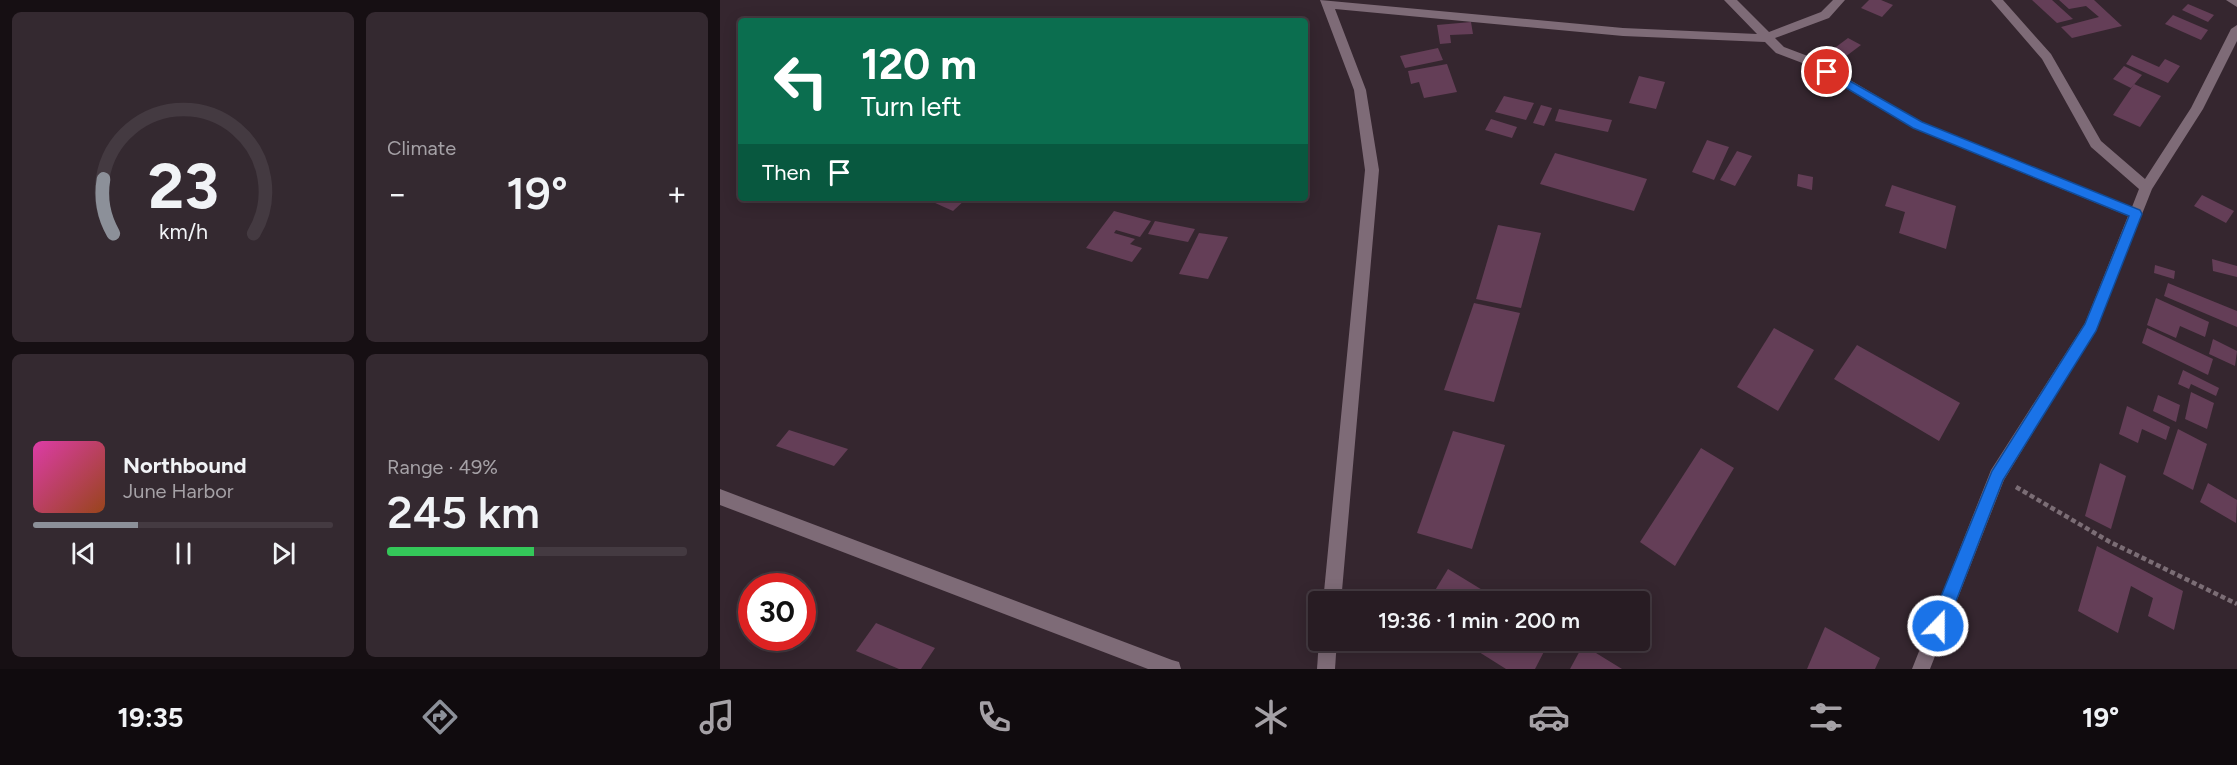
<!DOCTYPE html>
<meta charset="utf-8">
<style>
body{margin:0;font-family:Figtree,sans-serif;background:#342930;color:#f1f3f6;height:100vh;display:flex;flex-direction:column;font-size:22px;white-space:nowrap}
*{box-sizing:border-box;margin:0}
p{font-size:20px;color:#a5a1a6}
.icon{flex:none;width:33px;height:33px;fill:none;stroke:currentColor;stroke-width:2;stroke-linecap:round;stroke-linejoin:round}
.map{position:relative;flex:1;overflow:hidden}
.drawer{display:flex;flex-direction:column;gap:12px;padding:12px;background:#160f13;width:720px}
.drawer>*{flex:none}
.banner{position:absolute;left:18px;top:18px;width:570px;height:183px;border-radius:6px;box-shadow:0 3px 15px #0003,0 0 0 2px #443a41;background:#0b6e4f;color:#fff;overflow:hidden}
.speed{position:absolute;left:18px;top:573px;display:flex;gap:12px;font-size:30px;font-weight:700;text-align:center}
.speed>*{display:grid;place-content:center;width:78px;height:78px;border-radius:50%;background:#281c23;box-shadow:0 3px 15px #0003,0 0 0 2px #443a41;line-height:1}
.speed .limit{border:9px solid #d22;background:#fff;color:#111}
.pin{position:absolute;display:grid;place-items:center;width:51px;height:51px;color:#fff;margin:-26px;border:3px solid #fff;border-radius:50%;box-shadow:0 2px 6px #0007}
.me{position:absolute;width:66px;margin:-33px;rotate:22deg;stroke-linejoin:round;filter:drop-shadow(0 0 4px #0008)}
.turn{display:flex;align-items:center;gap:21px;height:126px;padding:0 24px;font-size:27px}
.turn .icon{width:78px;height:78px;stroke-width:2.5}
.turn b{display:block;font-size:42px;line-height:51px}
.then{display:flex;align-items:center;height:57px;padding:0 24px;background:#0003;gap:12px;font-size:22px}
.big{font-size:45px;font-weight:600;line-height:1.1}
.drawer .card{flex:1;display:flex;flex-direction:column;justify-content:center;gap:9px;min-width:0;padding:0 21px;border-radius:9px;background:#342930}
.drawer .dial{align-items:center;gap:0}
.dial svg{height:156px;overflow:visible;fill:none;stroke:#443a41;stroke-width:7;stroke-linecap:round;text-anchor:middle}
.dial text{fill:#f1f3f6;stroke:none}
.song{display:flex;align-items:center;gap:18px}
.cover{width:72px;height:72px;border-radius:9px;background:linear-gradient(135deg,hsl(320 70% 55%),hsl(20 70% 35%))}
.played{height:6px;border-radius:3px;background:linear-gradient(90deg,#8c9099 35%,#443a41 35%)}
.keys{display:flex;justify-content:space-around;direction:ltr}
.heat{display:flex;justify-content:space-between;align-items:center;font-size:33px;direction:ltr}
.charge{height:9px;border-radius:4px;background:linear-gradient(90deg,#34c759 49%,#443a41 0)}
.drawer .tiles{flex:1;display:grid;gap:12px;grid-template-columns:repeat(2,1fr)}
.trip{position:absolute;left:588px;top:591px;width:342px;height:60px;border-radius:6px;background:#281c23;box-shadow:0 3px 15px #0003,0 0 0 2px #443a41;font-weight:600;line-height:60px;text-align:center}
.tab-bar{display:flex;height:96px;justify-content:space-around;align-items:center;background:#100b0e;color:#a5a1a6}
.tab-bar .icon{width:42px;height:42px}
.tab-bar .current{color:#8c9099}
.tab-bar b{font-size:27px;color:#f1f3f6}
main{display:flex;flex:1;min-height:0}
.map>svg:first-child{display:block}
</style>
<main>
<section class="drawer">
<div class="tiles">
<div class="card dial"><svg viewBox="0 0 100 80">
<path d="M14 69A42 42 0 1 1 86 69"/>
<path d="M14 69A42 42 0 0 1 9 41" stroke="#8c9099"/>
<text x="50" y="56" font-size="32" font-weight="700">23</text>
<text x="50" y="72" font-size="11">km/h</text>
</svg></div>
<div class="card"><p>Climate</p>
<div class="heat"><a>−</a><b class="big">19°</b><a>+</a></div>
</div>
<div class="card">
<div class="song"><i class="cover"></i><div><b>Northbound</b><p>June Harbor</p></div></div>
<div class="played"></div>
<div class="keys"><svg class="icon" aria-label="previous" viewBox="0 0 24 24"><path d="M18 5L8 12l10 7zM5 5v14"/></svg><svg class="icon" aria-label="pause" viewBox="0 0 24 24"><path d="M8 5v14M16 5v14"/></svg><svg class="icon" aria-label="next" viewBox="0 0 24 24"><path d="M6 5l10 7-10 7zM19 5v14"/></svg></div>
</div>
<div class="card"><p>Range · 49%</p><b class="big">245 km</b><div class="charge"></div></div>
</div>
</section>
<div class="map">
<svg width="1517" height="669" viewBox="0 0 1517 669">
<rect width="100%" height="100%" fill="#35262f"/>
<g fill="#643e57">
<polygon points="1149,0 1161,0 1173,5 1162,17 1141,8"/>
<polygon points="1312,0 1332,0 1353,19 1337,23"/>
<polygon points="1339,0 1374,0 1402,26 1352,38 1341,27 1379,17 1366,6 1349,9"/>
<polygon points="1468,4 1494,15 1488,22 1462,10"/>
<polygon points="1453,15 1488,30 1481,40 1445,24"/>
<polygon points="751,22 753,34 730,35 731,43 720,44 717,25"/>
<polygon points="1128,38 1141,45 1125,57 1112,50"/>
<polygon points="718,48 723,60 685,68 680,56"/>
<polygon points="1412,55 1439,67 1445,59 1460,66 1448,83 1406,64"/>
<polygon points="727,64 737,92 704,98 699,82 691,84 688,71"/>
<polygon points="1404,66 1422,75 1411,88 1393,79"/>
<polygon points="919,76 945,82 936,109 909,103"/>
<polygon points="1414,84 1441,96 1420,127 1393,115"/>
<polygon points="784,96 814,103 806,120 775,112"/>
<polygon points="821,105 832,108 824,126 813,123"/>
<polygon points="839,109 892,120 888,132 835,121"/>
<polygon points="771,119 797,127 792,138 765,130"/>
<polygon points="987,140 1009,147 994,180 972,172"/>
<polygon points="1017,151 1032,156 1015,186 1000,180"/>
<polygon points="835,153 927,179 914,211 820,184"/>
<polygon points="1078,174 1093,177 1092,190 1077,186"/>
<polygon points="1172,185 1236,206 1226,249 1179,233 1185,212 1165,206"/>
<polygon points="1482,195 1514,211 1506,223 1474,206"/>
<polygon points="204,198 247,198 233,211"/>
<polygon points="394,211 431,221 420,237 396,230 394,233 415,239 410,244 422,248 412,262 366,248"/>
<polygon points="435,221 475,229 468,242 428,234"/>
<polygon points="778,225 821,233 801,308 756,299"/>
<polygon points="479,233 508,237 488,279 459,274"/>
<polygon points="1492,259 1517,266 1517,277 1493,271"/>
<polygon points="1435,265 1455,271 1454,279 1434,273"/>
<polygon points="1448,283 1517,311 1517,327 1444,296"/>
<polygon points="1436,298 1489,322 1485,337 1460,326 1456,338 1427,325"/>
<polygon points="754,303 800,313 774,402 724,390"/>
<polygon points="1054,328 1094,350 1058,411 1017,387"/>
<polygon points="1427,328 1493,359 1488,375 1422,343"/>
<polygon points="1493,339 1517,351 1515,366 1489,354"/>
<polygon points="1137,345 1240,403 1219,441 1114,379"/>
<polygon points="1463,370 1499,388 1496,396 1471,384 1469,389 1458,384"/>
<polygon points="1471,392 1494,403 1487,429 1465,419"/>
<polygon points="1438,395 1460,405 1456,422 1433,411"/>
<polygon points="1407,406 1450,427 1446,440 1422,429 1418,443 1399,434"/>
<polygon points="1458,429 1487,444 1473,490 1443,474"/>
<polygon points="69,430 128,449 114,466 56,446"/>
<polygon points="733,431 785,445 752,549 697,533"/>
<polygon points="981,448 1014,468 955,566 920,542"/>
<polygon points="1380,463 1406,476 1391,529 1365,516"/>
<polygon points="1488,483 1517,500 1516,523 1480,502"/>
<polygon points="1377,546 1463,591 1454,630 1428,616 1433,598 1411,586 1398,633 1358,611"/>
<polygon points="728,569 782,602 708,602"/>
<polygon points="156,623 215,648 201,669 179,669 136,651"/>
<polygon points="1105,627 1160,658 1155,669 1087,669"/>
<polygon points="740,640 830,640 815,669 786,669"/>
<polygon points="863,645 902,669 850,669"/>
</g>
<g fill="none" stroke-linecap="round" stroke-linejoin="round">
<polyline stroke="#7b6d75" stroke-width="4.5" stroke-dasharray="5 3" stroke-linecap="butt" points="1296,487 1390,542 1517,604"/>
<g fill="#7e6b77" fill-rule="evenodd">
<polygon points="600,0 903,28 1037,34 1004,0 1017,0 1049,32 1101,12 1113,0 1125,0 1109,18 1055,38 1064,47 1093,58 1201,122 1412,207 1419,189 1371,147 1322,59 1271,0 1283,0 1331,54 1381,141 1425,179 1471,108 1511,29 1517,25 1517,41 1483,109 1432,189 1376,330 1284,480 1210,669 1192,669 1271,470 1365,323 1408,216 1193,128 1085,64 1056,53 1045,42 903,36 615,9 646,90 659,170 621,602 603,602 645,170 634,90"/>
<polygon points="1506,0 1517,0 1517,7"/>
<polygon points="0,489 452,660 459,662 461,669 428,669 0,505"/>
<polygon points="599,640 617,640 615,669 597,669"/>
</g>
</g>
<polygon fill="#1a73e8" stroke="#114b97" stroke-width="1.5" points="1107,68 1202,122 1420,210 1422,214 1376,331 1283,480 1224,632 1218,634 1212,632 1209,626 1272,471 1365,324 1409,216 1193,128 1103,74 1102,72"/>
</svg>
<div class="speed"><div class="limit">30</div></div>
<div class="pin" style="left:1107px;top:72px;background:#d93025"><svg class="icon" aria-label="arrive" viewBox="0 0 24 24"><path d="M6 21V4h12l-3 4 3 4H6"/></svg></div>
<svg class="me" style="left:1218px;top:626px" viewBox="-20 -20 40 40"><circle r="17" fill="#1a73e8" stroke="#fff" stroke-width="3"/><path d="M0-11L8 9 0 5-8 9z" fill="#fff"/></svg>
<div class="trip">19:36 · 1 min · 200 m</div>
<div class="banner">
<div class="turn"><svg class="icon" aria-label="left" viewBox="0 0 24 24"><path d="M17 20v-9H6M10 6l-5 5 5 5"/></svg><div><b>120 m</b>Turn left</div></div>
<div class="then">Then<svg class="icon" aria-label="arrive" viewBox="0 0 24 24"><path d="M6 21V4h12l-3 4 3 4H6"/></svg></div>
</div>
</div>
</main>
<nav class="tab-bar">
<b>19:35</b>
<svg class="icon current" aria-label="directions" viewBox="0 0 24 24"><path d="M12 3l9 9-9 9-9-9zM9 14v-3h6M13 9l2 2-2 2"/></svg>
<svg class="icon" aria-label="music" viewBox="0 0 24 24"><path d="M9 18V5l10-2v13"/><circle cx="6" cy="18" r="3"/><circle cx="16" cy="16" r="3"/></svg>
<svg class="icon" aria-label="phone" viewBox="0 0 24 24"><path d="M5 4h4l2 5-3 2q2 4 5 5l2-3 5 2v4C11 20 4 13 5 4z"/></svg>
<svg class="icon" aria-label="climate" viewBox="0 0 24 24"><path d="M12 3v18M4 7l16 10M4 17L20 7"/></svg>
<svg class="icon" aria-label="car" viewBox="0 0 24 24"><path d="M5 17H2v-5l4-1 3-4h7l3 4 3 1v5h-3M9 17h6M6 11h13"/><circle cx="7" cy="17" r="2"/><circle cx="17" cy="17" r="2"/></svg>
<svg class="icon" aria-label="filters" viewBox="0 0 24 24"><path d="M4 7h16M4 17h16"/><circle cx="9" cy="7" r="2"/><circle cx="15" cy="17" r="2"/></svg>
<b>19°</b>
</nav>
